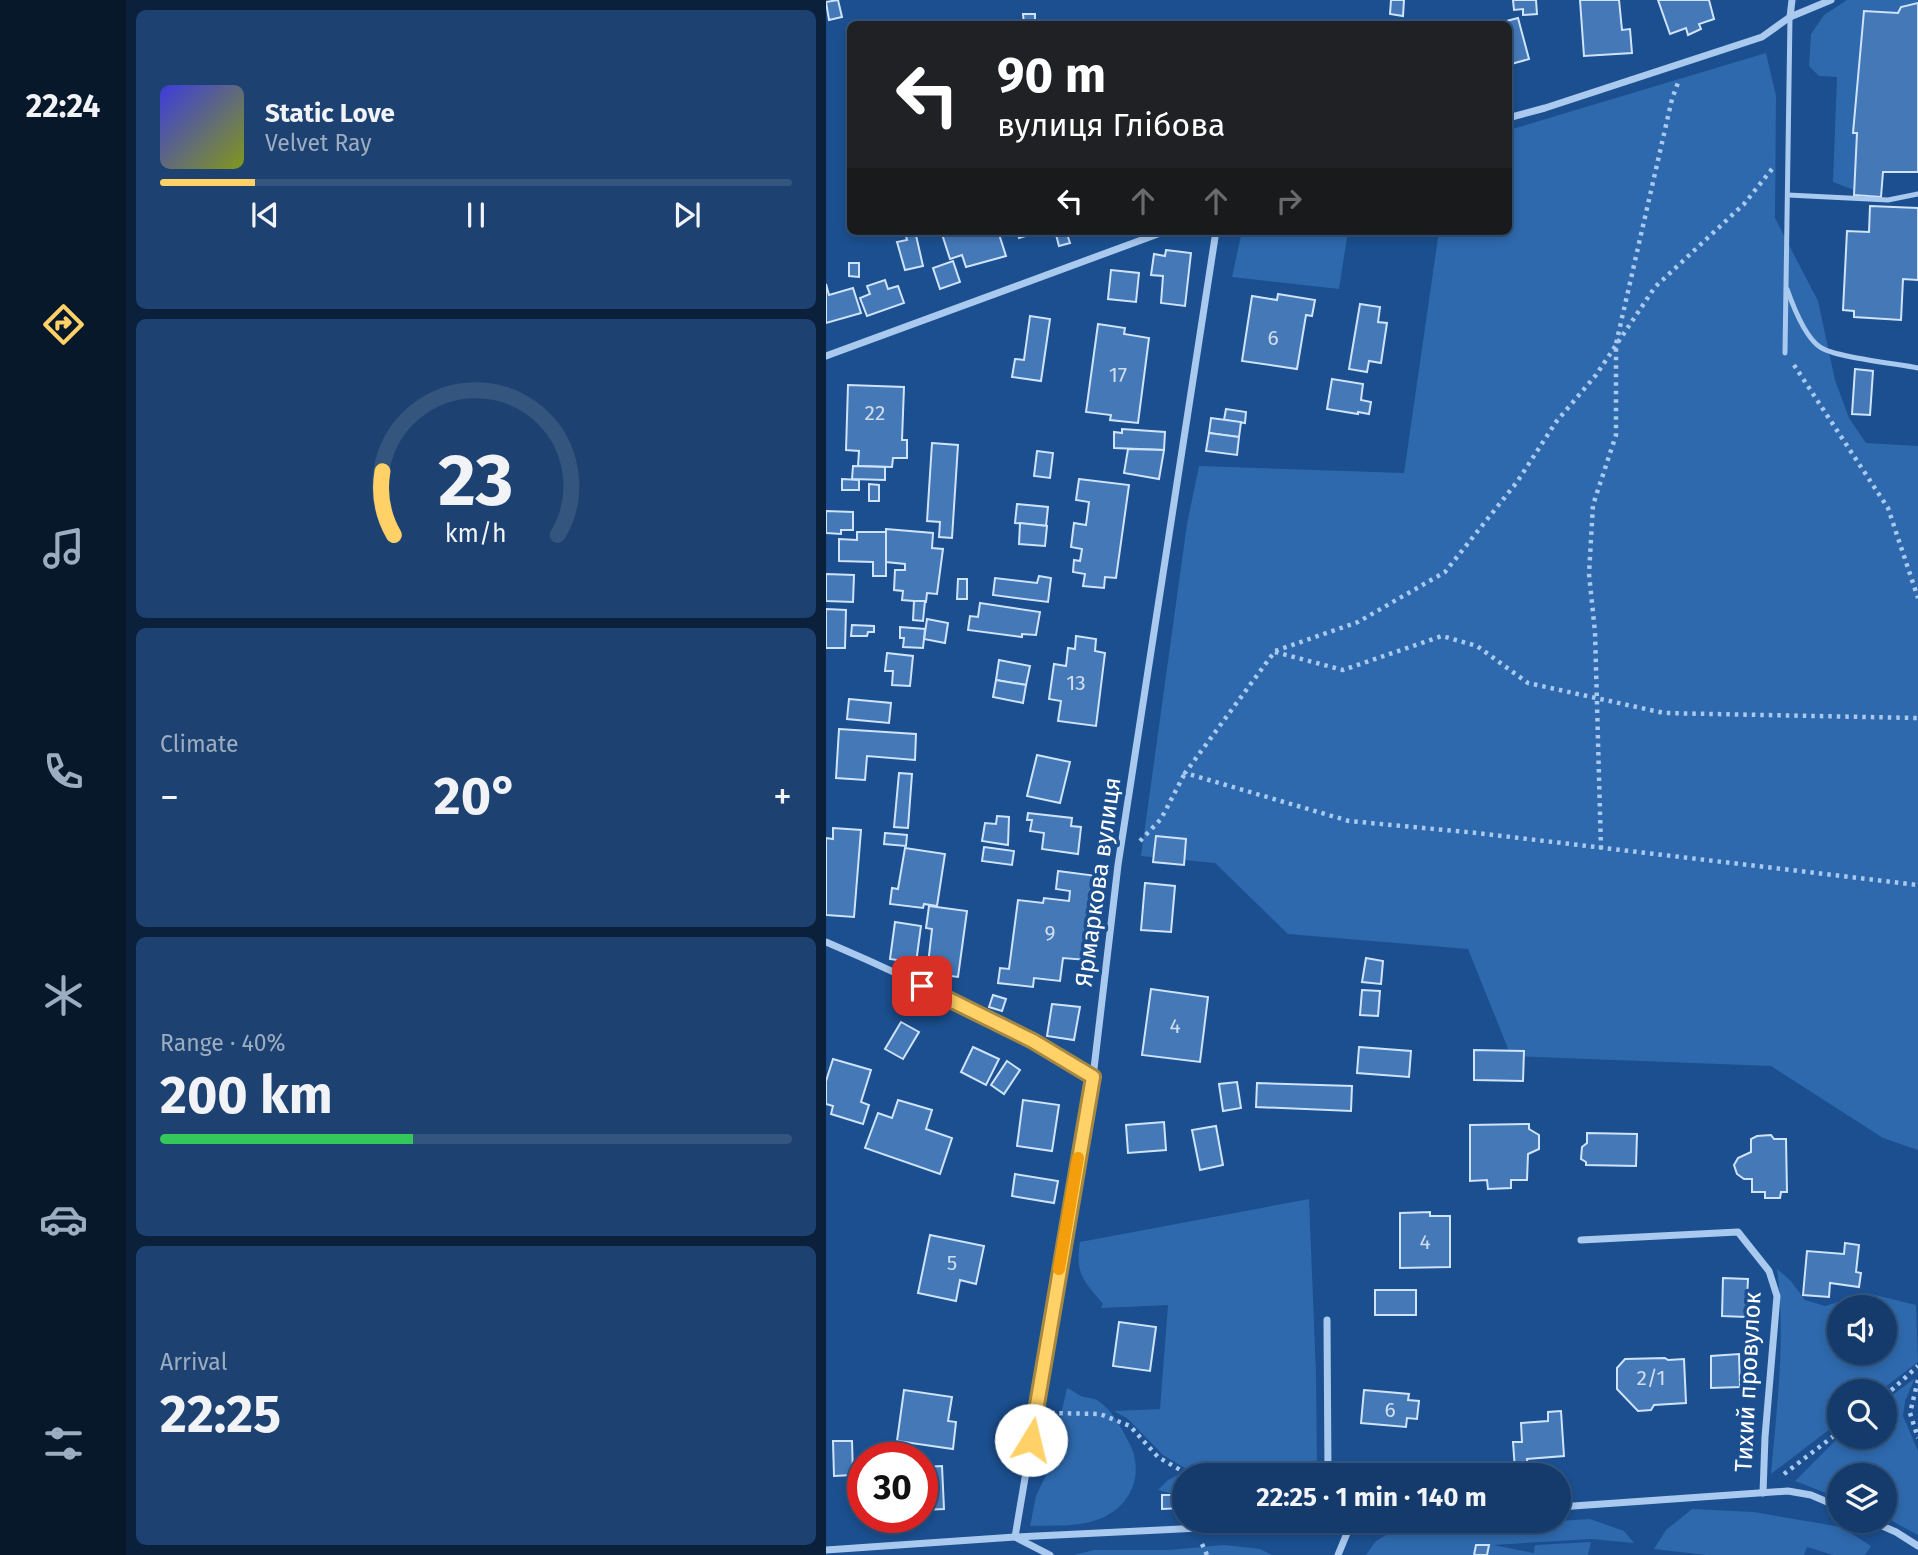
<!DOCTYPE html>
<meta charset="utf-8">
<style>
body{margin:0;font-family:"Fira Sans",sans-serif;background:#1d4271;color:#f1f3f6;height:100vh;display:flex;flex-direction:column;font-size:26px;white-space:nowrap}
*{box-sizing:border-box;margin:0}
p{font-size:23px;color:#9dadc1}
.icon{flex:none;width:38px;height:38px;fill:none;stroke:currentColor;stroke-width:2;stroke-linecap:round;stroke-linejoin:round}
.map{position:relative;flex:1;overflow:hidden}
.side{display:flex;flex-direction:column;gap:10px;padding:10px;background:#0b203b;width:700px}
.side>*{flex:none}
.banner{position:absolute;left:21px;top:21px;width:665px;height:214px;border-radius:10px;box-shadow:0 4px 10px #0003,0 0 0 2px #33557e;background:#202124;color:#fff;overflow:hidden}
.fabs{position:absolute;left:1001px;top:1295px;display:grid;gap:14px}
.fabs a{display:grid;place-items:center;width:70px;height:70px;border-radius:50%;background:#143b6b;box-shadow:0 4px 10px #0003,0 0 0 2px #33557e;font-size:35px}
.speed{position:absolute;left:21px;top:1442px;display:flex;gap:14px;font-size:35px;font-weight:700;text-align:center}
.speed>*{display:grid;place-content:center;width:91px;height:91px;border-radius:50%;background:#143b6b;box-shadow:0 4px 10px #0003,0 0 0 2px #33557e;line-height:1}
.speed .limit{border:10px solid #d22;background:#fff;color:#111}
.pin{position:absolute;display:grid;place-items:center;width:60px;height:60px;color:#fff;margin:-30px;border-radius:14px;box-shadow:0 4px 10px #0006}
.me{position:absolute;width:77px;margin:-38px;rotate:9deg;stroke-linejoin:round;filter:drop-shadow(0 0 5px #0008)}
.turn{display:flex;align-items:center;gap:24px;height:147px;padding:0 35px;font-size:32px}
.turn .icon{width:91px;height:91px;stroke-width:2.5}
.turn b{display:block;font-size:49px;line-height:60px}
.lanes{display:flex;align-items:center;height:66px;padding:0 35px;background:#0003;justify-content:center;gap:35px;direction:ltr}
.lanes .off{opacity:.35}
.big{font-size:52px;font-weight:700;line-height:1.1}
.side .tile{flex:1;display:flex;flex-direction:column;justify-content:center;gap:10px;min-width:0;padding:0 24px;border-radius:10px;background:#1d4271}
.side .dial{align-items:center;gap:0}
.dial svg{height:182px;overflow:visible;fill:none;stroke:#33557e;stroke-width:7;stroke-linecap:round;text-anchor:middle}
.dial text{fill:#f1f3f6;stroke:none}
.song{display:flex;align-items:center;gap:21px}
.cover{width:84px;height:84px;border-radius:10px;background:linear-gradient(135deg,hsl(240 70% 55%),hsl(70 70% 35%))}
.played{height:7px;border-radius:4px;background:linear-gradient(90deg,#ffd166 15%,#33557e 15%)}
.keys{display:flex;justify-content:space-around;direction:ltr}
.heat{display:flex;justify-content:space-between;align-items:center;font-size:38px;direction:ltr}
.charge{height:10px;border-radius:5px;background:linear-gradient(90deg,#34c759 40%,#33557e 0)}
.trip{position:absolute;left:346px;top:1463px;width:399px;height:70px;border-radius:35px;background:#143b6b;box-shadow:0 4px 10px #0003,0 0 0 2px #33557e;font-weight:700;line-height:70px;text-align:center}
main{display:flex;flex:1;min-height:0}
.tabs{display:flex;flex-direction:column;width:126px;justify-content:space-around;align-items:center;background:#08182b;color:#9dadc1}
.tabs .icon{width:49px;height:49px}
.tabs .on{color:#ffd166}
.tabs b{font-size:32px;color:#f1f3f6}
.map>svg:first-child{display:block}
</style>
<main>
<nav class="tabs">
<b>22:24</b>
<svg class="icon on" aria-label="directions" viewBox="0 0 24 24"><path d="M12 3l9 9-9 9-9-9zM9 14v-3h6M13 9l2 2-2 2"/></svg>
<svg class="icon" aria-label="music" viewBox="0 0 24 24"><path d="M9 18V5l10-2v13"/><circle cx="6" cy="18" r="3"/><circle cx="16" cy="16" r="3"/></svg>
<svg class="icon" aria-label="phone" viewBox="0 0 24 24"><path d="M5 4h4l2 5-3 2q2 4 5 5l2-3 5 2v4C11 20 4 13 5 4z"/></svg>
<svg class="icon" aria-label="climate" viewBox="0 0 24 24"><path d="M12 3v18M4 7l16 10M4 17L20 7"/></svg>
<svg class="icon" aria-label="car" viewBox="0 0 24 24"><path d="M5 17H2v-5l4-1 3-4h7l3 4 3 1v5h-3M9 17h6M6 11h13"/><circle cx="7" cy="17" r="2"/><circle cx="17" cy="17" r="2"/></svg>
<svg class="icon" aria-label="filters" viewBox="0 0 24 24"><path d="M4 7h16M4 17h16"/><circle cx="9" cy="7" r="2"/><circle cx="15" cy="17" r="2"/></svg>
</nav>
<section class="side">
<div class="tile">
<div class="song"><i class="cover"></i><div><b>Static Love</b><p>Velvet Ray</p></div></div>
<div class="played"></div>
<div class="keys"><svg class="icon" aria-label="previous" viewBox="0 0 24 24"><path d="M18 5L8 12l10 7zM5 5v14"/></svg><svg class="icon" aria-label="pause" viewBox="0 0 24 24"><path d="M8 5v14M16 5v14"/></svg><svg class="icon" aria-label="next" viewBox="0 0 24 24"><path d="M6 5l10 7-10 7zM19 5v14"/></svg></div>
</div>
<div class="tile dial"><svg viewBox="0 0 100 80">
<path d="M14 69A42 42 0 1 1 86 69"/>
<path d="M14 69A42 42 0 0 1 9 41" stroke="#ffd166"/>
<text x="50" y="56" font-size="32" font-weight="700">23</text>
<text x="50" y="72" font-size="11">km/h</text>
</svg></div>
<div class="tile"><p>Climate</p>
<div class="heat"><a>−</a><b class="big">20°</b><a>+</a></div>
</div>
<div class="tile"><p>Range · 40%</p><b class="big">200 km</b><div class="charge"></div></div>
<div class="tile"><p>Arrival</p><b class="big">22:25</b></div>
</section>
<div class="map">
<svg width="1092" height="1555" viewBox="0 0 1092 1555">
<rect width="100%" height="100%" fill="#1b4f8f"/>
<g fill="#2e69ad" fill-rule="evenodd">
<polygon points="1021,0 1092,0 1092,3 1075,7 1072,13 1038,11 1027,133 1031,133 1028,190 1007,182 1011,77 993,76 983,66 985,34 998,15"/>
<polygon points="940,53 950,96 949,218 992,301 1009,380 1023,418 1040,443 1092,446 1092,1150 1057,1138 945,1066 685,1056 642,949 462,934 389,863 315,856 361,524 373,466 578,473 613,231 682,231 683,130"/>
<polygon points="416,231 522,231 513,289 406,277"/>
<path d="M483 1199 490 1373 491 1475H359V1497L332 1490 342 1480 362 1470 337 1455 302 1419 288 1411 334 1409 342 1305 275 1308 277 1304C257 1280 249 1274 254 1242Z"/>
<path d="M951 1269 964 1280 979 1300 999 1306 1041 1293 1090 1305 1092 1362 1054 1391H1013V1422L945 1474C951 1406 960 1336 951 1269ZM1013 1307H1059V1353H1013Z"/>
<polygon points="1089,1378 1079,1401 1077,1416 1092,1451 1092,1535 1059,1517 1059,1475 1013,1475 1013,1498 969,1481 1013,1437 1059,1437 1059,1401"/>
<path d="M241 1388C246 1390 251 1394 255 1396 260 1398 267 1398 271 1400 285 1409 294 1425 301 1439 322 1474 304 1512 264 1522 245 1527 224 1525 204 1526L210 1496 223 1469Z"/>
<polygon points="866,1509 928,1512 1015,1527 1045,1546 1039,1555 1007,1555 981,1547 978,1555 880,1555 828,1549 840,1530"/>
<polygon points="764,1519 798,1531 808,1543 766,1539 667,1545 708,1553 709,1545 765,1542 762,1555 661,1555 662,1545 650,1545 648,1555 540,1555 550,1541 565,1532"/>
<polygon points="398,1545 434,1549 446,1555 248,1555 268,1550 343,1550"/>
</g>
<g fill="#4478b7" stroke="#cfe3fa" stroke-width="2">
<polygon points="12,0 16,17 3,20 0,2"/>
<polygon points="565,0 578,0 577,16 564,14"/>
<polygon points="687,0 710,0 711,14 697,15 697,9 688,10"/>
<polygon points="754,0 793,0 796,30 804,29 806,53 758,56"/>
<polygon points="832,0 883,0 888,19 873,24 875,29 862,35 860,28 844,34"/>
<polygon points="1092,3 1092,172 1057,172 1055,197 1028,195 1031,133 1027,133 1038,11 1072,13 1075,7"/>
<polygon points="197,14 209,14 209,20 237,20 238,24 198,24"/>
<polygon points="692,18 703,59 682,65 682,24 669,24"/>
<polygon points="1044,206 1092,208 1092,280 1077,279 1075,320 1028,317 1028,311 1017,310 1021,231 1043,232"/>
<polygon points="89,231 97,266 79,270 71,242 81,240 79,232"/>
<polygon points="115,231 172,231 180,256 140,267 136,255 124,259"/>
<polygon points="192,231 213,231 213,232 193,238"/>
<polygon points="229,231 240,231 244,243 233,246"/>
<polygon points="340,250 365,253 359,306 335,303 337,276 325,275 328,254 339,256"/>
<polygon points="127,261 134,282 114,289 107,268"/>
<polygon points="23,263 33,263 33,277 23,276"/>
<polygon points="285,270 313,273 310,302 282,299"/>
<polygon points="59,280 62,289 72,286 78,303 41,316 34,298 44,294 41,286"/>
<polygon points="0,284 3,295 27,288 35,313 0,323"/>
<polygon points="452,294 489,300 486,316 480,315 471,369 416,361 426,296 451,300"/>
<polygon points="534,304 554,307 552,322 561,323 555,363 543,361 541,372 523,369"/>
<polygon points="204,316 224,319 215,381 186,377 189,359 198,360"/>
<polygon points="272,324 299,328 298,334 323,338 312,423 284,420 285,415 260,412"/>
<polygon points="1029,369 1047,371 1044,415 1026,414"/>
<polygon points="506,379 537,384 535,400 545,402 543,414 532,412 532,414 501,409"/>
<polygon points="22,385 78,387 76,440 81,440 81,458 67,458 66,467 32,466 33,451 20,450"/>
<polygon points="400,409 420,412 419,423 398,420"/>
<polygon points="385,418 415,422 413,437 383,433"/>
<polygon points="296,429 339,432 338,450 288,448 288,432 296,433"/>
<polygon points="383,433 413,437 411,455 380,451"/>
<polygon points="106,443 132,445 126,538 113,537 114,522 101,521"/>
<polygon points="302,449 338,450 333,479 298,473"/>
<polygon points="211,451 227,453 224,478 208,476"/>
<polygon points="27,466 59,467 59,480 26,479"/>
<polygon points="16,479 33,480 33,490 16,490"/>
<polygon points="253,479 303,485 290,578 279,577 278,588 257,586 259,574 247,572 248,560 254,561 256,549 245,547 248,523 260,525 263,502 250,500"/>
<polygon points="43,484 53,485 53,501 43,501"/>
<polygon points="191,504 222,507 220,526 189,523"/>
<polygon points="0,511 27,512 27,530 15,530 15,534 0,533"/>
<polygon points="194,523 221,526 219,546 193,544"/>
<polygon points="60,529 107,533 106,548 117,549 111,594 101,593 100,602 76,600 77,591 68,590 69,570 79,570 79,564 60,562"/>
<polygon points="31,532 60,532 60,576 47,576 47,562 13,561 13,539 31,540"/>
<polygon points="0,574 28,575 27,602 0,601"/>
<polygon points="213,576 225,578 222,602 167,595 169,578 211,583"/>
<polygon points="132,579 141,579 141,599 131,599"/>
<polygon points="88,601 99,601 97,621 87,620"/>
<polygon points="154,603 214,612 210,635 196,634 196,637 142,630 144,616 152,617"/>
<polygon points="0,609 20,610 19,648 0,648"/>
<polygon points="101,619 122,623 119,643 98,639"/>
<polygon points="26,625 48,626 48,632 42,632 41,636 25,636"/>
<polygon points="74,627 99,629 97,648 77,647 78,638 74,638"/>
<polygon points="250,636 270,639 269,651 279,653 270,726 232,721 235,701 223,699 228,664 240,666 242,648 249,649"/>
<polygon points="61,653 87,656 84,686 66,685 67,671 59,671"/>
<polygon points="173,660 204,666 200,685 170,680"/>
<polygon points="170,680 200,685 197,703 167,697"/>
<polygon points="23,699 65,703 63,723 21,719"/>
<polygon points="13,729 90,734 89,760 41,756 39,780 10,778"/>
<polygon points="211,755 244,762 234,803 201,796"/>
<polygon points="73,773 86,774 82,828 68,827"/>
<polygon points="202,813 246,818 245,826 255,827 252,854 216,849 218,833 204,831 206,820 201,820"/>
<polygon points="171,816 183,817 182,845 156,841 159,823 170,824"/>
<polygon points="7,828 35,830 28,917 0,915 0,838 7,839"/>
<polygon points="59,833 81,835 80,846 58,844"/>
<polygon points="330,836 360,839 358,865 327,862"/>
<polygon points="158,847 188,851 186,865 156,861"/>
<polygon points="79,848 119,854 111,906 98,904 97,908 64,904 66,888 72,889"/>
<polygon points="232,871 271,876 266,910 276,911 275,921 262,919 259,945 263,945 261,960 237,958 234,981 208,978 207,987 172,983 174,968 183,969 192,900 217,903 218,898 243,901 244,891 230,889"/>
<polygon points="319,883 349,886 345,932 315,930"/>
<polygon points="103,906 141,911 132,977 101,973 106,929 100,928"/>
<polygon points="69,922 95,926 90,963 64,959"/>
<polygon points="540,958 557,961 555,984 536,982"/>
<polygon points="325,989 382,997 374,1062 316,1055"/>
<polygon points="536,990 554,991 552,1016 534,1015"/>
<polygon points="167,995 180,999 176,1011 163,1007"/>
<polygon points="226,1004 254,1007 248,1040 221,1036"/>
<polygon points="75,1022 93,1032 77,1059 59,1049"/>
<polygon points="147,1047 173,1059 160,1085 135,1072"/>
<polygon points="533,1047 585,1051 583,1077 531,1073"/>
<polygon points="648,1050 698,1051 697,1081 648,1080"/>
<polygon points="7,1059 45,1070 35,1102 43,1105 37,1124 5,1114 7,1106 0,1104 0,1081"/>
<polygon points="181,1061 194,1070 178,1094 165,1085"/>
<polygon points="411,1082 415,1108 397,1111 393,1084"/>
<polygon points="431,1083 526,1086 525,1111 430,1107"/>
<polygon points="72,1100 106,1110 100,1129 126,1138 114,1174 39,1148 52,1113 66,1118"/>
<polygon points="197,1100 233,1105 226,1151 191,1146"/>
<polygon points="338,1122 340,1150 302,1153 300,1125"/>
<polygon points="703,1124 703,1129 713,1135 713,1149 702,1154 701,1180 685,1180 685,1188 662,1189 661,1180 644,1181 644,1125"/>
<polygon points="390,1126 397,1165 374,1170 366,1130"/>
<polygon points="761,1133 811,1134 810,1166 760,1165 760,1162 755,1159 756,1147 761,1143"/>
<polygon points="945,1135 948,1139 960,1139 961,1192 955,1192 954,1198 939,1198 939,1192 926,1192 926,1179 918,1179 911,1174 908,1165 912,1158 925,1152 925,1139 931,1136"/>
<polygon points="189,1174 232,1181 228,1203 186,1196"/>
<polygon points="604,1212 604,1216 624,1216 624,1267 574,1268 574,1213"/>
<polygon points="104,1235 158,1246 150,1284 134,1280 130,1301 92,1293"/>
<polygon points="1019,1243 1033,1245 1030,1272 1035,1273 1033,1287 1004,1283 1003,1297 977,1295 981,1251 1018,1254"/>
<polygon points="897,1278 922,1279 920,1317 896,1316"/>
<rect x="549" y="1290" width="41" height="25"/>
<polygon points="293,1322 330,1327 324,1371 287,1366"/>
<polygon points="913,1354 914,1387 885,1388 885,1356"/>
<polygon points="839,1358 842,1360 858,1359 860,1403 828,1405 825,1410 812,1411 791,1389 791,1368 799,1359"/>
<polygon points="78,1390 126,1397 122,1421 130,1422 127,1449 71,1441"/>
<polygon points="538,1390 583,1394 582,1400 593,1401 591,1419 581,1418 580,1427 535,1423"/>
<polygon points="735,1411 738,1456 701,1459 702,1469 689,1470 687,1442 696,1442 695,1423 722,1421 722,1412"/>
<polygon points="7,1441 26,1441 27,1475 8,1476"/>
<polygon points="116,1466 118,1509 96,1510 96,1467"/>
<polygon points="336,1495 359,1495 359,1508 336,1509"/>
<polygon points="650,1545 663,1545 661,1555 648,1555"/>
</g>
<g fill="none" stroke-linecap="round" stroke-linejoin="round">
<g stroke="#a9c9ee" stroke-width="4.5" stroke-dasharray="3.5 5" stroke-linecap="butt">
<polyline points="946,169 918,204 829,287 770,375 730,422 691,482 619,572 532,622 449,651 359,773 523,821 651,833 1092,885"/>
<polyline points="968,365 1062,508 1092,598"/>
<polyline points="449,652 517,670 616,636 651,646 702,683 838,713 1092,718"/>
<polyline points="314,841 335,819 359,773"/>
<polyline points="775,849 769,632 763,574 767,505 790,435 790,344 846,99 853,80"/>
<polyline points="1092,1380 1084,1413 1092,1438"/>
<polyline points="1059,1396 1092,1366"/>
<polyline points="226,1411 227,1413 274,1414 304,1426 332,1457 363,1475"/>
<polyline points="958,1474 1013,1432"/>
<polyline points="376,1544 381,1555"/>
</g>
<g stroke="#a9c9ee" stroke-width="5">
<polyline points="962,195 1062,200 1092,194"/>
<path d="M961 289C967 306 979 337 994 347 1007 357 1073 364 1092 368"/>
<polyline points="959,353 964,17"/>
</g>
<g stroke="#a9c9ee" stroke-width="7">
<polyline points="964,17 966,0"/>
<polyline points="682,118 719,108 936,37 964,17 1005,0"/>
<polyline points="0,356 340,231"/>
<path d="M0 942C92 981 181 1026 267 1077"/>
<polyline points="755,1240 912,1232 943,1271 951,1296 939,1437 937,1493"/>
<polyline points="501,1320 502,1475"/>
<polyline points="733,1507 962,1491 985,1495 1013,1507"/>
<polyline points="1045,1521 1070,1532 1092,1546"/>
<polyline points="0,1550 189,1537 519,1521"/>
<polyline points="224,1555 189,1537 267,1077 292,865 390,231"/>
<polyline points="512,1555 526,1521"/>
</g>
</g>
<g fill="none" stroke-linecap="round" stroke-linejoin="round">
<g stroke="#a68842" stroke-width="18">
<polyline id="route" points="96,986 207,1041 267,1077 205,1440"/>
</g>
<use href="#route" stroke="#ffd166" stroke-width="12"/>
<polyline stroke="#f59e0b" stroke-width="12" points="233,1269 252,1158"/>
</g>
<g text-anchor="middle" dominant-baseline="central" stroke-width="7" stroke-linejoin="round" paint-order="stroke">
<g font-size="21" fill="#d0dded">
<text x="447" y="338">6</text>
<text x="292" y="375">17</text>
<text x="49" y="413">22</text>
<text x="250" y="683">13</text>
<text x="224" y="933">9</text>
<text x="349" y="1026">4</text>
<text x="599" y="1242">4</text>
<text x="126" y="1263">5</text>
<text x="825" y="1378">2/1</text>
<text x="564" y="1410">6</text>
</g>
<g font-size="24" fill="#fff" stroke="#1b4f8f">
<text transform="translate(272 882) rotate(-82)">Ярмаркова вулиця</text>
<text transform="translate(922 1382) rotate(-87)">Тихий провулок</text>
</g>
</g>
</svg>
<div class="fabs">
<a><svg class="icon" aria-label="sound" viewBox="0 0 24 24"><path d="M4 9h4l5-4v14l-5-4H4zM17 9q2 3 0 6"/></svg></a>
<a><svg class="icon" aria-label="search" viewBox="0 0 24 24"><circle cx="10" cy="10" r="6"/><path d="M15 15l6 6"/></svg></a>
<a><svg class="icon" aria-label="layers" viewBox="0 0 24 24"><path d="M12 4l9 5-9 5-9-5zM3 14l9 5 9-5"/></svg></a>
</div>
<div class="speed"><div class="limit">30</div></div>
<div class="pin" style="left:96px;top:986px;background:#d93025"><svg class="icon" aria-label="arrive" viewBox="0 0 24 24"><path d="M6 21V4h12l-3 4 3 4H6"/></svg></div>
<svg class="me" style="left:205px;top:1440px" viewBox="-20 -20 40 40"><circle r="19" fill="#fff"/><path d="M0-13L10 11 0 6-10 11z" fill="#ffd166"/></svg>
<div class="trip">22:25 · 1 min · 140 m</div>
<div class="banner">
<div class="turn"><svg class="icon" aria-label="left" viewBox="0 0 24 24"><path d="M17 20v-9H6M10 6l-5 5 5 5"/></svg><div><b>90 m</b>вулиця Глібова</div></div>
<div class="lanes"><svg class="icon" aria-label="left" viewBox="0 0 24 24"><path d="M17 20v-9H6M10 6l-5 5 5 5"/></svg><svg class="icon off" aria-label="ahead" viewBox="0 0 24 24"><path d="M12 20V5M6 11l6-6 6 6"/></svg><svg class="icon off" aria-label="ahead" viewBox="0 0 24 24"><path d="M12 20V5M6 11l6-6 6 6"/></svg><svg class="icon off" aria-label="right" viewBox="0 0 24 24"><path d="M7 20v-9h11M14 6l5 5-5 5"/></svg></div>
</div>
</div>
</main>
